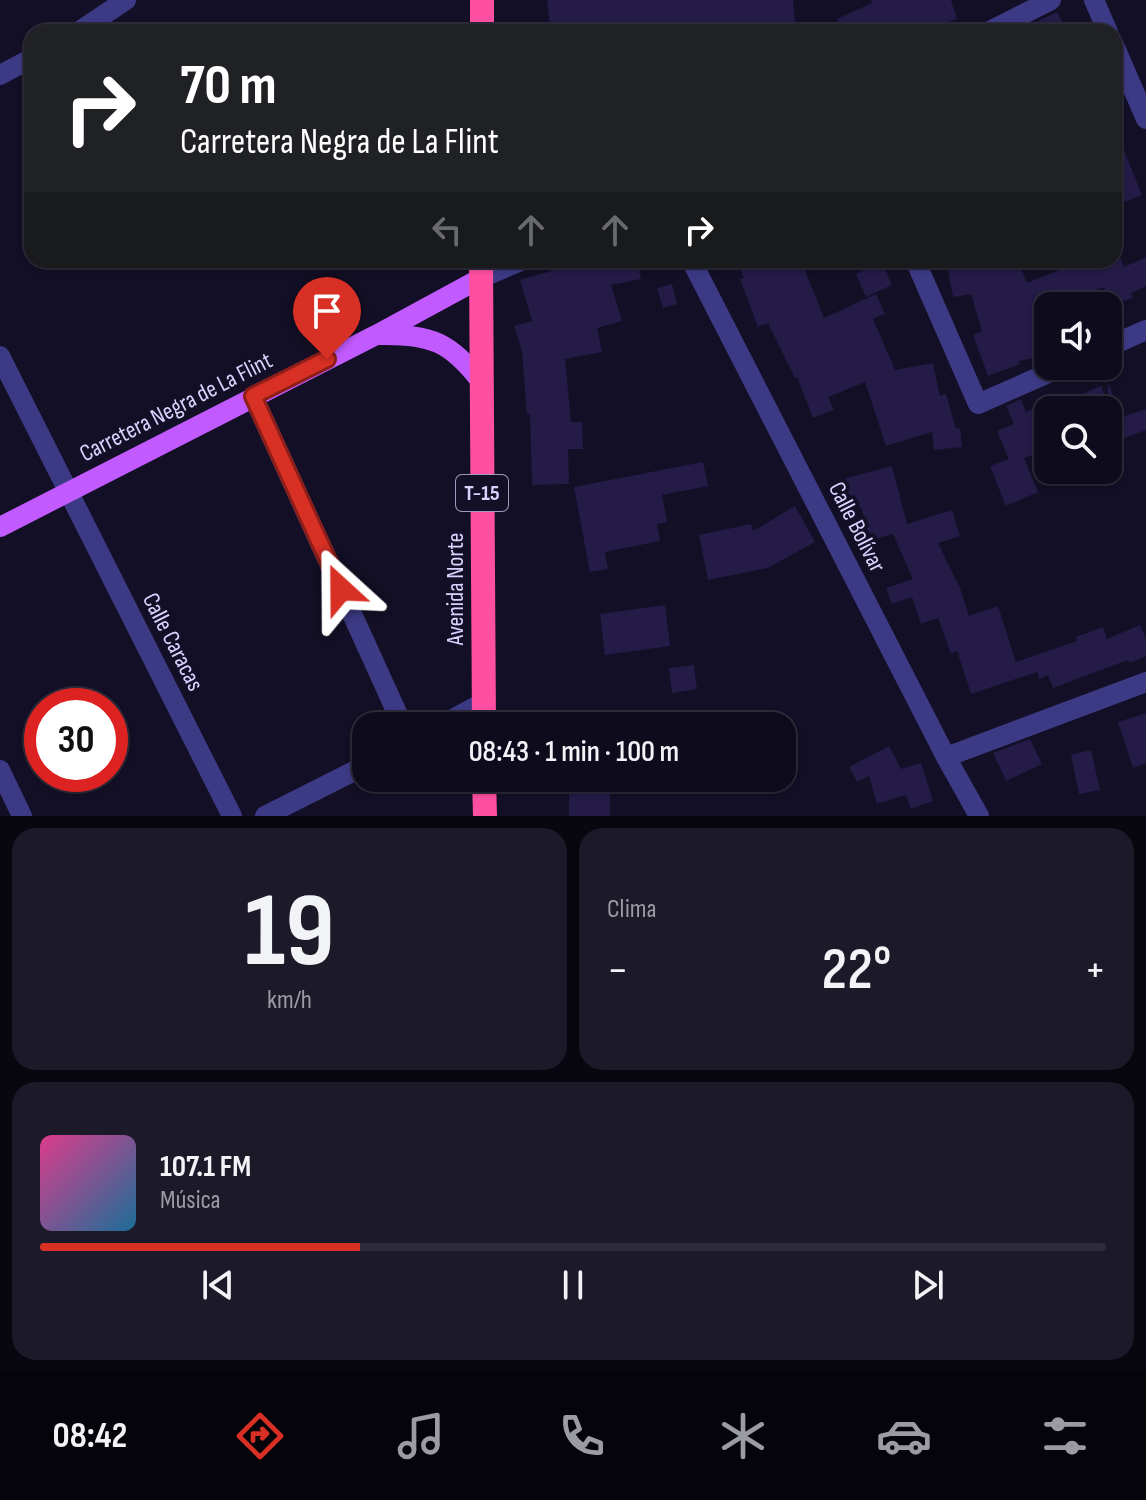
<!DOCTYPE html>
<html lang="es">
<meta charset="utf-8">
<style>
body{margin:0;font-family:"Sofia Sans Condensed",sans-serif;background:#1c1929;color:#f1f3f6;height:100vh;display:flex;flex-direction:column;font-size:30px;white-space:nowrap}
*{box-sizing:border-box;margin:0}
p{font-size:26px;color:#9b9ba3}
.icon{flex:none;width:44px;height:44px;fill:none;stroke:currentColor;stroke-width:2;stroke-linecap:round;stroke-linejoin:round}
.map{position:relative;height:816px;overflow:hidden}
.panel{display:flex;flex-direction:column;gap:12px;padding:12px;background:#08060f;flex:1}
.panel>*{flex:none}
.hud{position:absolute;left:24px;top:24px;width:1098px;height:244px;border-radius:24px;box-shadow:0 2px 6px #0004,0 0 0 2px #2e2b3b;background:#202124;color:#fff;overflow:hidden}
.controls{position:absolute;left:1034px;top:292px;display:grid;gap:16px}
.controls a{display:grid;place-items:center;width:88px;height:88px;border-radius:16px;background:#0e0b1c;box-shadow:0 2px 6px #0004,0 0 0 2px #2e2b3b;font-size:40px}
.speed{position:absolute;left:24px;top:688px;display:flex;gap:16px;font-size:40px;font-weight:700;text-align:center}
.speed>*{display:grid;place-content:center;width:104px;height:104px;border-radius:50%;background:#0e0b1c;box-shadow:0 2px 6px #0004,0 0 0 2px #2e2b3b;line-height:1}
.speed .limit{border:12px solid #d22;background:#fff;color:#111}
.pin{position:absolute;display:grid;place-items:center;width:68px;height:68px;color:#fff;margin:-82px -34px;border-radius:50% 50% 50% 0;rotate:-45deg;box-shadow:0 0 8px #0007}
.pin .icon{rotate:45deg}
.me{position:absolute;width:88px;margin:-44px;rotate:336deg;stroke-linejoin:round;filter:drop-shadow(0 0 6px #0008)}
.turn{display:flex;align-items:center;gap:28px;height:168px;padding:0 24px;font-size:36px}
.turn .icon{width:104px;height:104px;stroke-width:2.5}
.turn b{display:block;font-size:56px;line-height:68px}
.lanes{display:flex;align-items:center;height:76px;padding:0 24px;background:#0003;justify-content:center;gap:40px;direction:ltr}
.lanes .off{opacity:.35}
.big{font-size:60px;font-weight:600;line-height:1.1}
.panel .card{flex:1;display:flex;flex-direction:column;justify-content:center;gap:12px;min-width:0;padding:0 28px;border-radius:24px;background:#1c1929}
.panel .dial{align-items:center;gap:0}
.dial b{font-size:104px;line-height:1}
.song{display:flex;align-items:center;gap:24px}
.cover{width:96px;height:96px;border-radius:12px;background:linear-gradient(135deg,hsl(330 70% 55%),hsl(200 70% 35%))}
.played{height:8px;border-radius:4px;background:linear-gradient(90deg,#d93025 30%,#2e2b3b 30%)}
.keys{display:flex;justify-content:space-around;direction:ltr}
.heat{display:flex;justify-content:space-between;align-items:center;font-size:44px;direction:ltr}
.panel .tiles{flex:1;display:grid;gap:12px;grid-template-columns:1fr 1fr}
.card:last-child{grid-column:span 2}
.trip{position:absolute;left:352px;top:712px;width:444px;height:80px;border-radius:24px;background:#0e0b1c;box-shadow:0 2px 6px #0004,0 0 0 2px #2e2b3b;font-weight:600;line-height:80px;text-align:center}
.tabs{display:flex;height:128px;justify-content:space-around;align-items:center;background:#06040b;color:#9b9ba3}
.tabs .icon{width:56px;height:56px}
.tabs .active{color:#d93025}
.tabs b{font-size:36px;color:#f1f3f6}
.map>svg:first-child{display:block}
</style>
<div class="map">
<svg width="1146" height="816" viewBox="0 0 1146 816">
<rect width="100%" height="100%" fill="#130f26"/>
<g fill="#241b47">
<polygon points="547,0 793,0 796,32 551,32"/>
<polygon points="871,0 951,0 957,19 918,32 843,32 837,19 872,3"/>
<polygon points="1057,12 1067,32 1041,32 1036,22"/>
<polygon points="1114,125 1142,195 1114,206"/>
<polygon points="1146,257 1146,286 1131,293 1133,298 1109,305 1104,287 1074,299 1077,306 1048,306 1048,328 1034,334 1038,357 1019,361 1020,364 988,376 973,335 982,331 971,294 953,297 947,264 966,260 1017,260 1027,283 1067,267 1065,264 1074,260 1090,260 1093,267 1121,259 1124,267"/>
<polygon points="589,260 637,260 641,279 611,285 622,321 597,328 602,352 565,359 571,422 582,422 583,449 568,449 569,484 532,485 530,414 527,414 522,351 514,326 532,321 520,280"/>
<polygon points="737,260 801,260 824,318 876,294 885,314 873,319 895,370 933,363 940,396 946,394 956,429 960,428 962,447 934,450 932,432 886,446 865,382 828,397 834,410 813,418 797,377 795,378 768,323 758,327 740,279 744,278"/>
<polygon points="882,262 892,285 866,297 856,274"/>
<polygon points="672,284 677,304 663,308 657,288"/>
<polygon points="1108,383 1122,417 1146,409 1146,430 1108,444 1108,410 1078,410 1073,398 1101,386 1108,404"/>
<polygon points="1021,399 1026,412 1039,406 1048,429 1048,449 1024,458 1038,492 1006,506 990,466 1009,459 997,431 1014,424 1006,406"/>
<polygon points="703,462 708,486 662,495 667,522 657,524 660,541 605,552 608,569 590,572 574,487"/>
<polygon points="892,466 907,524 952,510 960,536 938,543 960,588 969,616 998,606 1016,662 1077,641 1076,637 1103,627 1107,639 1140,625 1146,639 1146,656 1130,663 1128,660 1053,688 1048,675 1039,679 1037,672 971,694 957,651 951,654 938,618 921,624 912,597 892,604 886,588 913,579 893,534 870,540 861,507 848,511 840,480"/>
<polygon points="795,506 815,542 768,568 708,580 699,535 751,524 753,531"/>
<polygon points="665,605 670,646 605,655 600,614"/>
<polygon points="694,665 697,689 672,693 669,668"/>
<polygon points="1146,713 1146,763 1133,768 1118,722"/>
<polygon points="1030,739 1042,764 1006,781 993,753"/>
<polygon points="889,746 901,769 921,763 933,801 911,809 906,795 877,804 869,776 857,782 849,767"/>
<polygon points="1091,750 1100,790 1079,794 1071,755"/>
<rect x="569" y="778" width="41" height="38"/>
</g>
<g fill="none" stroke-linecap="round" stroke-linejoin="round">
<g stroke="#3d3a85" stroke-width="20">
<polyline points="1094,0 1108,32"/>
<polyline points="78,32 126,0"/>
<polyline points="988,32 1051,0"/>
<polyline points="1114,45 1146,119"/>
<polyline points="0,75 32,58"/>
<polyline points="691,260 946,757 979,816"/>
<polyline points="915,260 978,404 1064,366"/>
<polyline points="481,278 523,260"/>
<polyline points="1108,347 1146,330"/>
<polyline points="0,356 232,816"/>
<polyline points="253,396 403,726"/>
<polyline points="440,726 484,702"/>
<polyline points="946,757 1146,682"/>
<polyline points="0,770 22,816"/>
<polyline points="265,816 366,765"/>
</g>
<g stroke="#c25bff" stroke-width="20">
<path d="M380 335C431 334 451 342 482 383"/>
<polyline points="0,527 376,335 481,278"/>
</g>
<g stroke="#ff4fa3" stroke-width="24">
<polyline points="482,32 482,0"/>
<polyline points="481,260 484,726"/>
<polyline points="484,778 485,816"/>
</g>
</g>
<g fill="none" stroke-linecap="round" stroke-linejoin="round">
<g stroke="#8d1f18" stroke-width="20">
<polyline id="route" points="327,359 253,396 341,589"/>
</g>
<use href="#route" stroke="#d93025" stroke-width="14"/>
</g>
<g text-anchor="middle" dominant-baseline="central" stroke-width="8" stroke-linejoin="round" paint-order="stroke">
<rect fill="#130f26" stroke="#9e99be" stroke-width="2" x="456" y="475" width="52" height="36" rx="6"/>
<g font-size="22" font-weight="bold" fill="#d9d4ff">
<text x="482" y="493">T-15</text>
</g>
<g font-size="24" fill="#d9d4ff" stroke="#130f26">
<text transform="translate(176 407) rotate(-27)">Carretera Negra de La Flint</text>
<text transform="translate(857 527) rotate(63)">Calle Bolívar</text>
<text transform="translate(455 589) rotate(-90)">Avenida Norte</text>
<text transform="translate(173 642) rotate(63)">Calle Caracas</text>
</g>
</g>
</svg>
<div class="controls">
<a><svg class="icon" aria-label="sound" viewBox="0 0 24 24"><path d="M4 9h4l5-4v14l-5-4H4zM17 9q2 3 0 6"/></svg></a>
<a><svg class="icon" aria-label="search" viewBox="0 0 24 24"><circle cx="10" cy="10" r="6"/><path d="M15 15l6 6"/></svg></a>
</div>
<div class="speed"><div class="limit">30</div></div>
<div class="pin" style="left:327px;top:359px;background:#d93025"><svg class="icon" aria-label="arrive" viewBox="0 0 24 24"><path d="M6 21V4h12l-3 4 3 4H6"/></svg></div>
<svg class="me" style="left:341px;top:589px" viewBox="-20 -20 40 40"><path d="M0-17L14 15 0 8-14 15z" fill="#d93025" stroke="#fff" stroke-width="4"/></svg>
<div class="trip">08:43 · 1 min · 100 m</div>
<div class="hud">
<div class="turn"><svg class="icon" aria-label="right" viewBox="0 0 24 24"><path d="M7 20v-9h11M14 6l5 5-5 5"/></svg><div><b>70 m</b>Carretera Negra de La Flint</div></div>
<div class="lanes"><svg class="icon off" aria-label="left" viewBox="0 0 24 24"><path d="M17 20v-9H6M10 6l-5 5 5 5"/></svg><svg class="icon off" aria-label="ahead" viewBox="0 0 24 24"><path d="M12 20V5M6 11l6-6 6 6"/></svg><svg class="icon off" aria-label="ahead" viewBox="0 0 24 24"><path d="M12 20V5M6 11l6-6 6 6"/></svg><svg class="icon" aria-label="right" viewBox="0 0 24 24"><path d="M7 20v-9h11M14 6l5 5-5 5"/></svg></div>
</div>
</div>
<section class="panel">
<div class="tiles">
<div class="card dial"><b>19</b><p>km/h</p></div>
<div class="card"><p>Clima</p>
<div class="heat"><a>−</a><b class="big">22°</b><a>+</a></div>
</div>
<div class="card">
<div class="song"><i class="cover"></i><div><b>107.1 FM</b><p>Música</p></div></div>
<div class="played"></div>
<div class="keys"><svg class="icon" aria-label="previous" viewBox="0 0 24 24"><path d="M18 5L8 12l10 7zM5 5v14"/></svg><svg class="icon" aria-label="pause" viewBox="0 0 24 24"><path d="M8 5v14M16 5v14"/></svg><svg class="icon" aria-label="next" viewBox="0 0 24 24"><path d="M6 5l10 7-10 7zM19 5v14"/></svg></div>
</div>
</div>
</section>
<nav class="tabs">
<b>08:42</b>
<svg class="icon active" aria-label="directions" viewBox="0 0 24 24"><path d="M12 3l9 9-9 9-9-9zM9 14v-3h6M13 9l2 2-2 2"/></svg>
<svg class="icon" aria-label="music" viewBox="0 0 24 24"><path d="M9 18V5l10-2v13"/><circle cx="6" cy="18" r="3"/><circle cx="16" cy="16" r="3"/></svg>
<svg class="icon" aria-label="phone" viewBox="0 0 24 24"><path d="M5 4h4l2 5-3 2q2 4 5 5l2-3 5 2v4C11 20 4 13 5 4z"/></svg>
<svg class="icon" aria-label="climate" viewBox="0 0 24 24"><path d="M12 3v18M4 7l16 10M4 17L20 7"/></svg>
<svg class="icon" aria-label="car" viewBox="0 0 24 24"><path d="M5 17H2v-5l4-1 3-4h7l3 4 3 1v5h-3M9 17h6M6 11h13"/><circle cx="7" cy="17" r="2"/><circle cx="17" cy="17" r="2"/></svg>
<svg class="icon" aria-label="filters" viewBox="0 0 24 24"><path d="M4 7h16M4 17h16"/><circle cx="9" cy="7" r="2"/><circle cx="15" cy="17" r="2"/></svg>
</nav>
